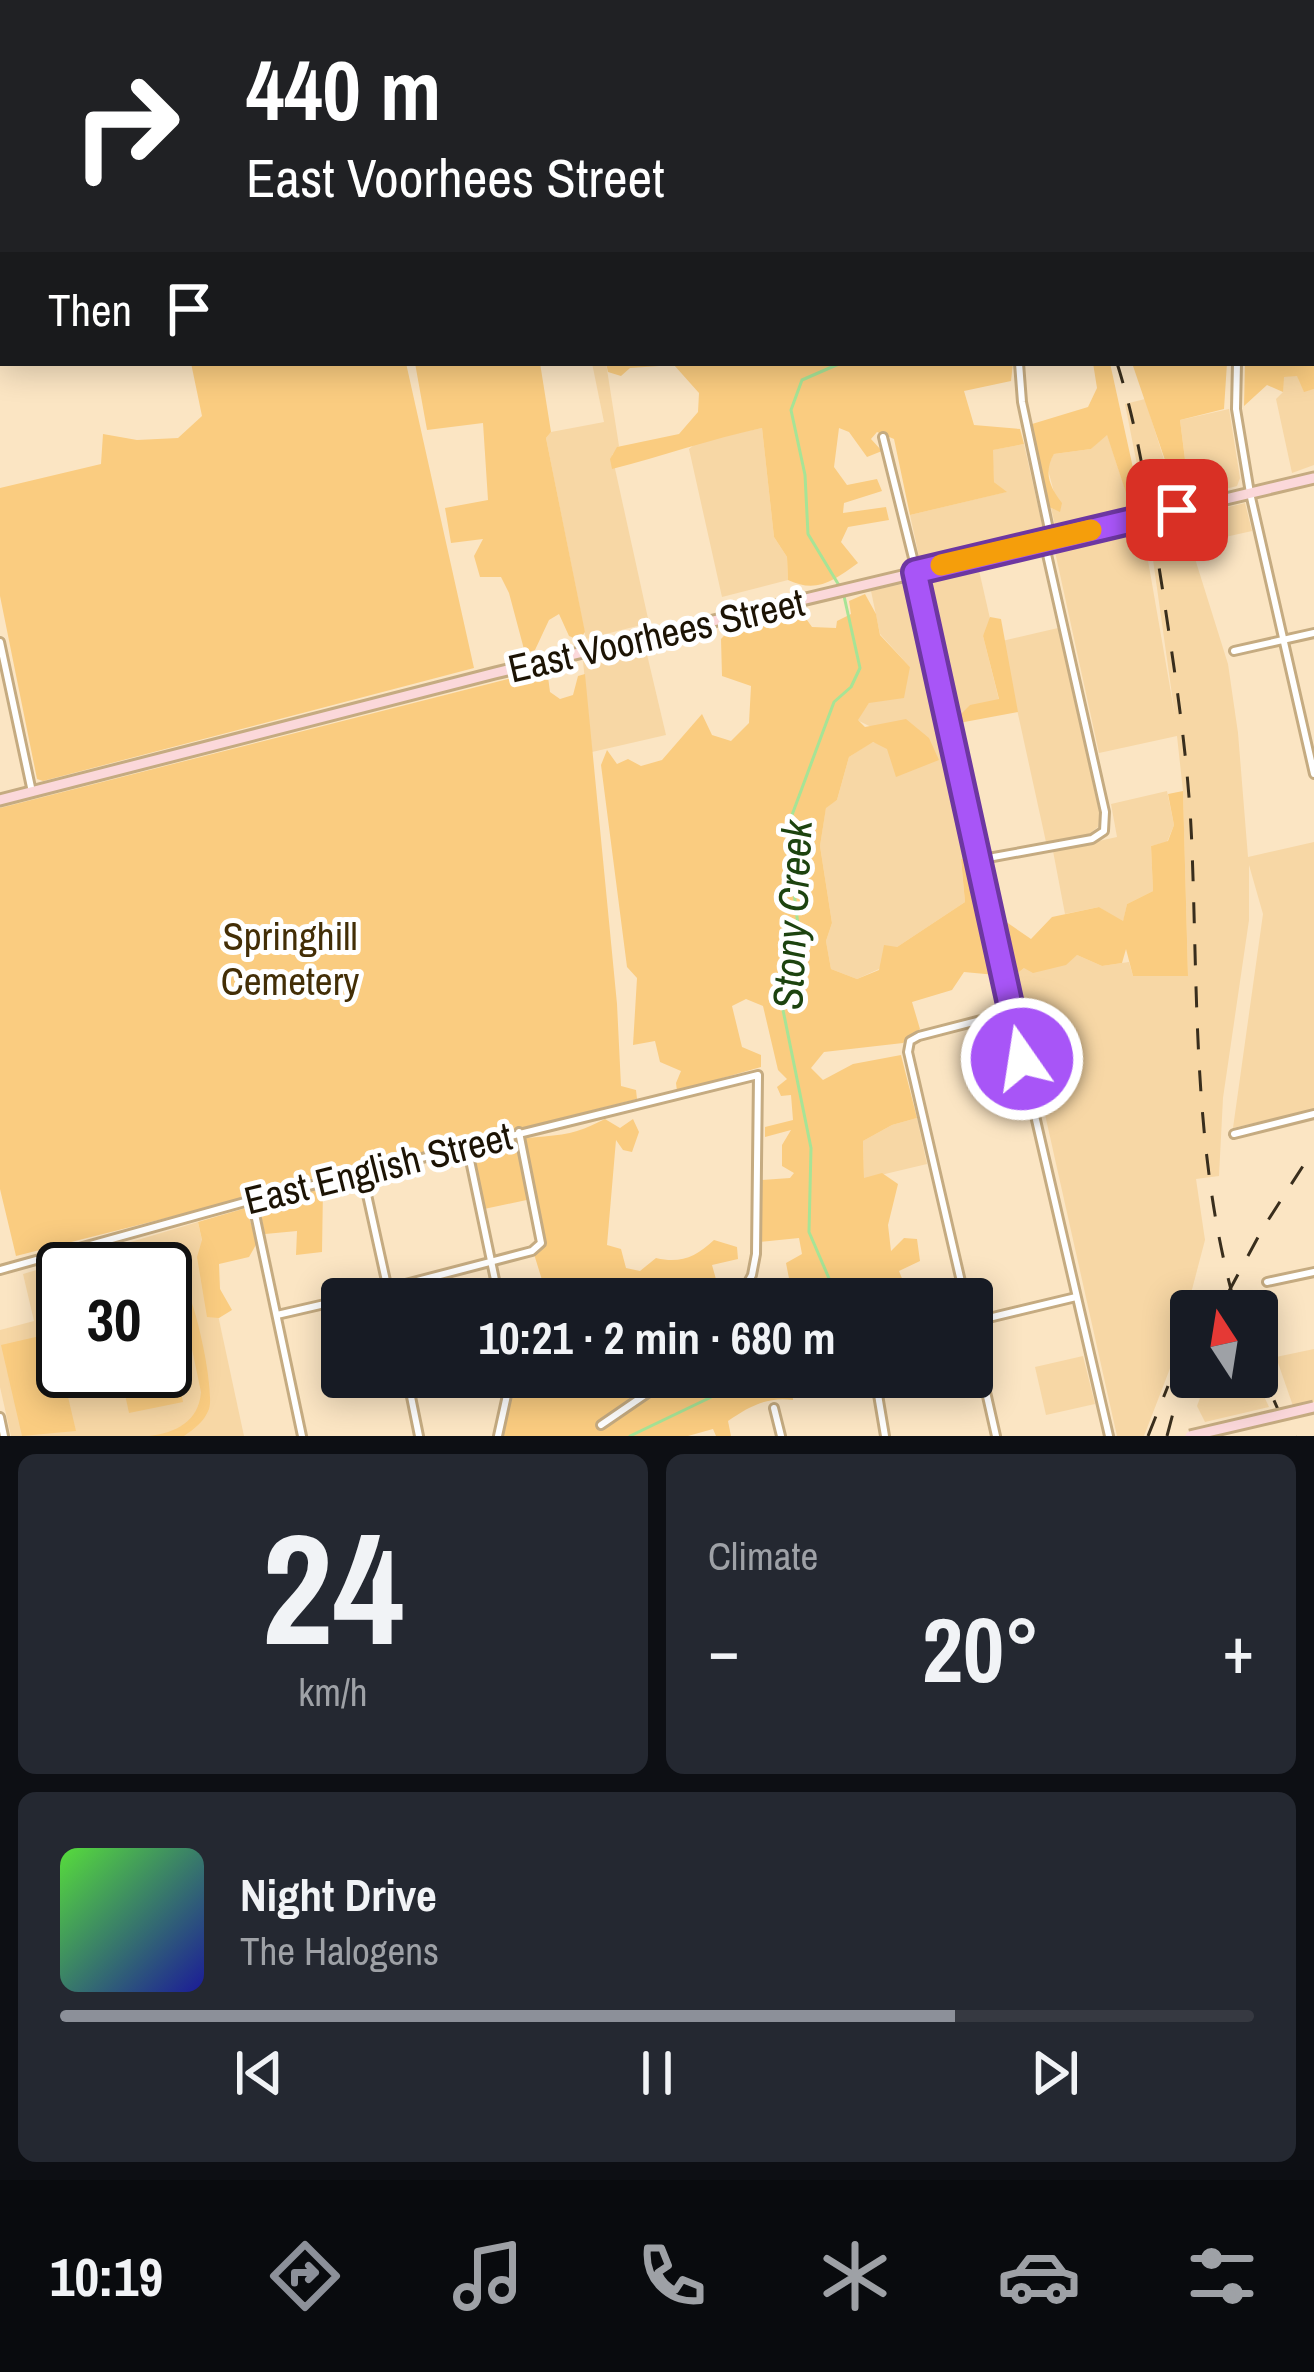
<!DOCTYPE html>
<meta charset="utf-8">
<style>
body{margin:0;font-family:"Archivo Narrow",sans-serif;background:#242831;color:#f1f3f6;height:100vh;display:flex;flex-direction:column;font-size:45px;white-space:nowrap}
*{box-sizing:border-box;margin:0}
p{font-size:39px;color:#9ea1a6}
.icon{flex:none;width:66px;height:66px;fill:none;stroke:currentColor;stroke-width:2;stroke-linecap:round;stroke-linejoin:round}
.map{position:relative;height:1436px;overflow:hidden}
.panel{display:flex;flex-direction:column;gap:18px;padding:18px;background:#0d0f14;flex:1}
.panel>*{flex:none}
.hud{position:absolute;left:0px;top:0px;width:1314px;height:366px;box-shadow:0 6px 30px #0003;background:#202124;color:#fff;overflow:hidden}
.needle{width:78px;rotate:348deg}
.controls{position:absolute;left:1170px;top:1290px;display:grid;gap:24px}
.controls a{display:grid;place-items:center;width:108px;height:108px;border-radius:12px;background:#171b24;box-shadow:0 6px 30px #0003;font-size:60px}
.speed{position:absolute;left:36px;top:1242px;display:flex;gap:24px;font-size:60px;font-weight:700;text-align:center}
.speed>*{display:grid;place-content:center;width:156px;height:156px;border-radius:50%;background:#171b24;box-shadow:0 6px 30px #0003;line-height:1}
.speed .limit{border:6px solid #111;border-radius:18px;background:#fff;color:#111}
.pin{position:absolute;display:grid;place-items:center;width:102px;height:102px;color:#fff;margin:-51px;border-radius:24px;box-shadow:0 6px 18px #0006}
.me{position:absolute;width:132px;margin:-66px;rotate:347deg;stroke-linejoin:round;filter:drop-shadow(0 0 9px #0008)}
.turn{display:flex;align-items:center;gap:42px;height:252px;padding:0 48px;font-size:54px}
.turn .icon{width:156px;height:156px;stroke-width:2.5}
.turn b{display:block;font-size:84px;line-height:102px}
.then{display:flex;align-items:center;height:114px;padding:0 48px;background:#0003;gap:24px;font-size:45px}
.big{font-size:90px;font-weight:700;line-height:1.1}
.panel .widget{flex:1;display:flex;flex-direction:column;justify-content:center;gap:18px;min-width:0;padding:0 42px;border-radius:18px;background:#242831}
.panel .dial{align-items:center;gap:0}
.dial b{font-size:156px;line-height:1}
.song{display:flex;align-items:center;gap:36px}
.cover{width:144px;height:144px;border-radius:18px;background:linear-gradient(135deg,hsl(110 70% 55%),hsl(240 70% 35%))}
.played{height:12px;border-radius:6px;background:linear-gradient(90deg,#8c9099 75%,#363941 75%)}
.keys{display:flex;justify-content:space-around;direction:ltr}
.heat{display:flex;justify-content:space-between;align-items:center;font-size:66px;direction:ltr}
.panel .tiles{flex:1;display:grid;gap:18px;grid-template-columns:1fr 1fr}
.widget:last-child{grid-column:span 2}
.trip{position:absolute;left:321px;top:1278px;width:672px;height:120px;border-radius:12px;background:#171b24;box-shadow:0 6px 30px #0003;font-weight:700;line-height:120px;text-align:center}
.tab-bar{display:flex;height:192px;justify-content:space-around;align-items:center;background:#090b0e;color:#9ea1a6}
.tab-bar .icon{width:84px;height:84px}
.tab-bar .on{color:#8c9099}
.tab-bar b{font-size:54px;color:#f1f3f6}
.map>svg:first-child{display:block}
</style>
<div class="map">
<svg width="1314" height="1436" viewBox="0 0 1314 1436">
<rect width="100%" height="100%" fill="#fbe5c3"/>
<g fill="#f7d7a5" fill-rule="evenodd">
<polygon points="592,363 606,363 619,446 612,455 649,623 586,639 546,438 551,432 604,422"/>
<polygon points="1298,375 1304,391 1314,389 1314,465 1292,473 1276,399 1283,392 1283,377"/>
<polygon points="1145,399 1228,664 1238,733 1248,857 1314,842 1314,1109 1233,1128 1263,914 1249,865 1249,920 1223,1098 1219,1176 1196,1179 1205,1240 1174,1358 1144,1436 1117,1436 1014,976 1024,968 1077,955 1102,966 1129,962 1133,976 1188,975 1183,791 1177,736 1099,753 1054,547 1142,526 1175,716 1146,510 1125,404"/>
<polygon points="1229,409 1240,478 1237,486 1190,498 1180,420"/>
<polygon points="762,428 774,537 787,557 788,580 722,597 689,449 699,441"/>
<polygon points="1107,434 1132,510 1091,520 1080,527 1056,530 1051,508 1059,511 1047,466 1054,454 1091,449"/>
<polygon points="1024,444 1044,533 920,561 910,515 1006,492 994,482 992,450"/>
<polygon points="1245,503 1252,531 1207,541 1199,514"/>
<polygon points="978,566 991,623 983,636 999,700 959,717 959,723 952,724 925,588 929,577"/>
<polygon points="907,583 971,861 961,860 965,902 897,947 879,969 857,979 831,969 826,941 832,923 820,846 826,807 837,800 849,757 872,742 938,760 857,720 869,703 910,667 880,634 871,591"/>
<polygon points="1058,628 1100,815 1098,827 1089,834 1046,842 1002,641"/>
<polygon points="645,646 666,735 592,752 583,661"/>
<polygon points="1167,791 1174,825 1167,842 1151,846 1153,891 1127,904 1123,922 1099,907 1065,914 1053,851 1117,837 1111,804"/>
<polygon points="917,1118 927,1164 864,1179 863,1141 892,1125"/>
<path d="M198 1222 244 1436H11L0 1387V1330L34 1321 23 1274ZM63 1269H165V1371H63Z"/>
<polygon points="1314,1349 1314,1402 1293,1406 1276,1357"/>
<polygon points="1083,1356 1095,1404 1046,1415 1035,1367"/>
<polygon points="1208,1377 1255,1377 1269,1407 1205,1422 1197,1406"/>
</g>
<g fill="#facc80">
<polygon points="341,0 932,0 933,3 341,3"/>
<polygon points="1314,195 1314,389 1304,392 1297,376 1284,377 1283,392 1267,385 1244,406 1245,363 1311,363"/>
<polygon points="191,363 406,363 474,668 43,781 37,779 0,596 0,488 101,464 103,434 137,440 178,438 202,416"/>
<polygon points="415,363 540,363 551,432 546,438 585,632 579,640 569,636 559,614 549,620 535,650 525,653 509,593 501,577 480,577 474,556 483,539 451,543 445,508 488,500 483,423 427,430"/>
<path d="M606 363H1013L1011 381 964 391 974 425 1020 429 1024 444 993 450 994 482 1007 492 910 515 894 439 877 432 871 439 882 451 867 457 849 432 839 428 834 467 847 485 877 479 882 491 844 503 843 513 886 507 889 520 848 527 841 542 858 563C834 580 817 594 788 580L787 557 774 537 762 428C710 439 663 456 612 469L610 459 617 447 679 434 698 412 699 393 674 365 630 368 621 376 608 372Z"/>
<path d="M1093 363H1110L1140 500 1129 502 1107 435 1091 449 1054 454C1043 473 1050 487 1062 503L1060 512 1049 507 1032 424 1088 407 1097 388Z"/>
<polygon points="1132,363 1227,363 1224,409 1180,420 1189,491 1167,466"/>
<path d="M865 594 876 614 880 635 910 667 904 698 869 703 858 720 865 727 906 719 929 738 939 760 896 777 887 749 873 742 849 757 837 800 826 808 820 846 832 923 826 941 831 969 857 979 879 970 884 945 897 947 965 902 961 859 971 861C973 899 987 937 996 975L964 972 952 990 912 1002 920 1029 903 1043 824 1052 811 1068 823 1080 853 1064 901 1055 917 1118 892 1125 863 1141 864 1178 882 1173 898 1184 888 1225 891 1251 904 1238 917 1239 920 1261 899 1271 903 1281 918 1288 920 1299H898V1294L882 1286 871 1299H793L786 1263 802 1254 799 1238 759 1242 761 1180 790 1178 794 1173 782 1166V1145L791 1130 765 1137V1127L793 1120 791 1095 781 1096 777 1087 787 1079 778 1070 763 1006 746 999 732 1006 742 1047 761 1055V1067L677 1091 676 1083 681 1071 660 1062 655 1041 633 1045 637 978 627 967 601 765 607 750 617 764 628 759 641 766 662 760 702 714 712 735 731 741 749 723 751 686 722 676 721 639 735 624 797 606 812 627 836 628 837 621 851 614 849 601Z"/>
<polygon points="990,617 1001,619 1018,712 959,723 958,717 970,705 999,699 983,636"/>
<polygon points="547,669 550,692 560,699 573,695 578,676 585,674 617,1004 621,1086 636,1090 637,1099 16,1256 0,1189 0,808"/>
<polygon points="1183,791 1188,976 1133,976 1126,949 1122,963 1102,966 1077,955 1066,965 1033,973 1024,968 1014,976 1002,919 1031,939 1052,917 1099,907 1123,921 1127,904 1153,891 1151,846 1168,841 1174,825 1168,794"/>
<path d="M605 1119 620 1128 633 1119 639 1132 632 1152 623 1150 616 1140 607 1245 621 1249 626 1268 640 1271 656 1258C680 1264 696 1257 714 1240L737 1247 738 1259 712 1265 719 1290 706 1299H503L501 1290 542 1280 534 1254 546 1240 536 1198 484 1209 473 1160C493 1132 547 1141 577 1131 587 1128 596 1123 605 1119Z"/>
<polygon points="323,1188 322,1252 296,1255 297,1231 265,1234 259,1207"/>
<polygon points="246,1208 257,1243 249,1257 219,1264 220,1289 232,1310 219,1318 207,1317 197,1257 202,1240 198,1222"/>
<path d="M139 1264C155 1265 171 1268 182 1281 195 1296 215 1390 209 1409 204 1422 194 1429 184 1436H149C176 1433 199 1421 201 1392L181 1297 165 1279V1269H113Z"/>
<polygon points="165,1317 183,1402 129,1413 120,1371 165,1371"/>
<polygon points="53,1333 76,1431 22,1436 1,1345"/>
<path d="M513 1377H605L610 1384 623 1382 635 1388 644 1379 660 1377H799L792 1383 793 1400C768 1396 748 1407 728 1421L731 1436H716L713 1429 688 1436H499L513 1391Z"/>
</g>
<g fill="none" stroke-linecap="round" stroke-linejoin="round">
<g stroke="#a7e496" stroke-width="3">
<polyline points="429,3 430,0"/>
<polyline points="840,587 808,534 805,475 791,410 802,380 841,363"/>
<polyline points="827,1299 831,1283 809,1232 811,1148 782,1005 799,934 788,841 792,815 834,702 851,687 860,668 844,596"/>
<polyline points="630,1436 753,1377"/>
</g>
<g stroke="#c5ab81" stroke-width="12">
<g id="street">
<polyline points="262,0 263,3"/>
<polyline points="940,0 941,3"/>
<polyline points="1298,0 1301,3"/>
<polyline points="124,3 136,0"/>
<polyline points="1311,9 1314,11"/>
<polyline points="0,33 3,32"/>
<polyline points="1311,185 1314,181"/>
<polyline points="0,216 3,215"/>
<polyline points="1019,363 1022,402 1051,539"/>
<polyline points="1237,363 1236,409 1250,493 1314,774"/>
<polyline points="883,437 913,558 976,860 1109,1436"/>
<polyline points="0,642 32,792"/>
<polyline points="1234,651 1314,633"/>
<polyline points="977,860 1092,839 1104,831 1105,812 1044,541"/>
<polyline points="1234,1134 1314,1114"/>
<polyline points="467,1146 499,1299"/>
<polyline points="362,1172 390,1299"/>
<polyline points="252,1200 302,1436"/>
<polyline points="0,1270 252,1200 758,1075 756,1254 752,1275 739,1299"/>
<polyline points="1267,1282 1314,1272"/>
<polyline points="348,1299 532,1251 541,1243 519,1132"/>
<polyline points="965,1299 908,1052 910,1041 919,1036 1012,1012"/>
<polyline points="277,1315 342,1300"/>
<polyline points="972,1322 1076,1297"/>
<polyline points="972,1330 996,1436"/>
<polyline points="407,1377 419,1436"/>
<polyline points="875,1377 885,1436"/>
<polyline points="774,1408 781,1436"/>
<polyline points="0,1417 4,1436"/>
<polyline points="601,1425 671,1377"/>
<polyline points="498,1436 511,1377"/>
</g>
</g>
<g stroke="#c5ab81" stroke-width="15">
<polyline id="secondary" points="0,800 495,673 1314,478"/>
</g>
<use href="#street" stroke="#fff" stroke-width="6"/>
<use href="#secondary" stroke="#fbd8da" stroke-width="9"/>
<g stroke="#392e1d" stroke-width="3" stroke-dasharray="21 21" stroke-linecap="butt">
<polyline points="958,0 960,3"/>
<path d="M1117 363C1140 436 1150 511 1162 586 1175 674 1189 761 1192 849 1198 1003 1193 1162 1237 1311"/>
<polyline points="1228,1293 1263,1228 1314,1149"/>
<polyline points="1195,1311 1201,1281"/>
<polyline points="1257,1362 1280,1414 1296,1436"/>
<polyline points="1148,1436 1168,1386"/>
<polyline points="1167,1436 1191,1345"/>
</g>
<g stroke="#c5ab81" stroke-width="15" stroke-linecap="butt">
<polyline id="secondary-bridge" points="1190,1436 1314,1407"/>
</g>
<use href="#secondary-bridge" stroke="#fbd8da" stroke-width="9"/>
</g>
<g fill="none" stroke-linecap="round" stroke-linejoin="round">
<g stroke="#6d37a1" stroke-width="30">
<polyline id="route" points="1022,1059 915,572 1177,510"/>
</g>
<use href="#route" stroke="#a855f7" stroke-width="21"/>
<polyline stroke="#f59e0b" stroke-width="21" points="941,565 1091,530"/>
</g>
<g text-anchor="middle" dominant-baseline="central" stroke-width="10" stroke-linejoin="round" paint-order="stroke">
<g font-size="39" fill="#1c1304" stroke="#fff">
<text transform="translate(656 635) rotate(-13)">East Voorhees Street</text>
<text transform="translate(378 1168) rotate(-14)">East English Street</text>
</g>
<g font-size="39" fill="#432e06" stroke="#fff">
<text x="290" y="936">Springhill<tspan x="290" dy="45">Cemetery</tspan></text>
</g>
<g font-size="42" font-style="italic" fill="#1c430f" stroke="#fff">
<text transform="translate(792 915) rotate(-87)">Stony Creek</text>
</g>
</g>
</svg>
<div class="controls">
<a><svg class="needle" viewBox="-14 -14 28 28"><path d="M0-13l5 13h-10z" fill="#e53935"/><path d="M0 13l5-13h-10z" fill="#9ea1a6"/></svg></a>
</div>
<div class="speed"><div class="limit">30</div></div>
<div class="pin" style="left:1177px;top:510px;background:#d93025"><svg class="icon" aria-label="arrive" viewBox="0 0 24 24"><path d="M6 21V4h12l-3 4 3 4H6"/></svg></div>
<svg class="me" style="left:1022px;top:1059px" viewBox="-20 -20 40 40"><circle r="17" fill="#a855f7" stroke="#fff" stroke-width="3"/><path d="M0-11L8 9 0 5-8 9z" fill="#fff"/></svg>
<div class="trip">10:21 · 2 min · 680 m</div>
<div class="hud">
<div class="turn"><svg class="icon" aria-label="right" viewBox="0 0 24 24"><path d="M7 20v-9h11M14 6l5 5-5 5"/></svg><div><b>440 m</b>East Voorhees Street</div></div>
<div class="then">Then<svg class="icon" aria-label="arrive" viewBox="0 0 24 24"><path d="M6 21V4h12l-3 4 3 4H6"/></svg></div>
</div>
</div>
<section class="panel">
<div class="tiles">
<div class="widget dial"><b>24</b><p>km/h</p></div>
<div class="widget"><p>Climate</p>
<div class="heat"><a>−</a><b class="big">20°</b><a>+</a></div>
</div>
<div class="widget">
<div class="song"><i class="cover"></i><div><b>Night Drive</b><p>The Halogens</p></div></div>
<div class="played"></div>
<div class="keys"><svg class="icon" aria-label="previous" viewBox="0 0 24 24"><path d="M18 5L8 12l10 7zM5 5v14"/></svg><svg class="icon" aria-label="pause" viewBox="0 0 24 24"><path d="M8 5v14M16 5v14"/></svg><svg class="icon" aria-label="next" viewBox="0 0 24 24"><path d="M6 5l10 7-10 7zM19 5v14"/></svg></div>
</div>
</div>
</section>
<nav class="tab-bar">
<b>10:19</b>
<svg class="icon on" aria-label="directions" viewBox="0 0 24 24"><path d="M12 3l9 9-9 9-9-9zM9 14v-3h6M13 9l2 2-2 2"/></svg>
<svg class="icon" aria-label="music" viewBox="0 0 24 24"><path d="M9 18V5l10-2v13"/><circle cx="6" cy="18" r="3"/><circle cx="16" cy="16" r="3"/></svg>
<svg class="icon" aria-label="phone" viewBox="0 0 24 24"><path d="M5 4h4l2 5-3 2q2 4 5 5l2-3 5 2v4C11 20 4 13 5 4z"/></svg>
<svg class="icon" aria-label="climate" viewBox="0 0 24 24"><path d="M12 3v18M4 7l16 10M4 17L20 7"/></svg>
<svg class="icon" aria-label="car" viewBox="0 0 24 24"><path d="M5 17H2v-5l4-1 3-4h7l3 4 3 1v5h-3M9 17h6M6 11h13"/><circle cx="7" cy="17" r="2"/><circle cx="17" cy="17" r="2"/></svg>
<svg class="icon" aria-label="filters" viewBox="0 0 24 24"><path d="M4 7h16M4 17h16"/><circle cx="9" cy="7" r="2"/><circle cx="15" cy="17" r="2"/></svg>
</nav>
